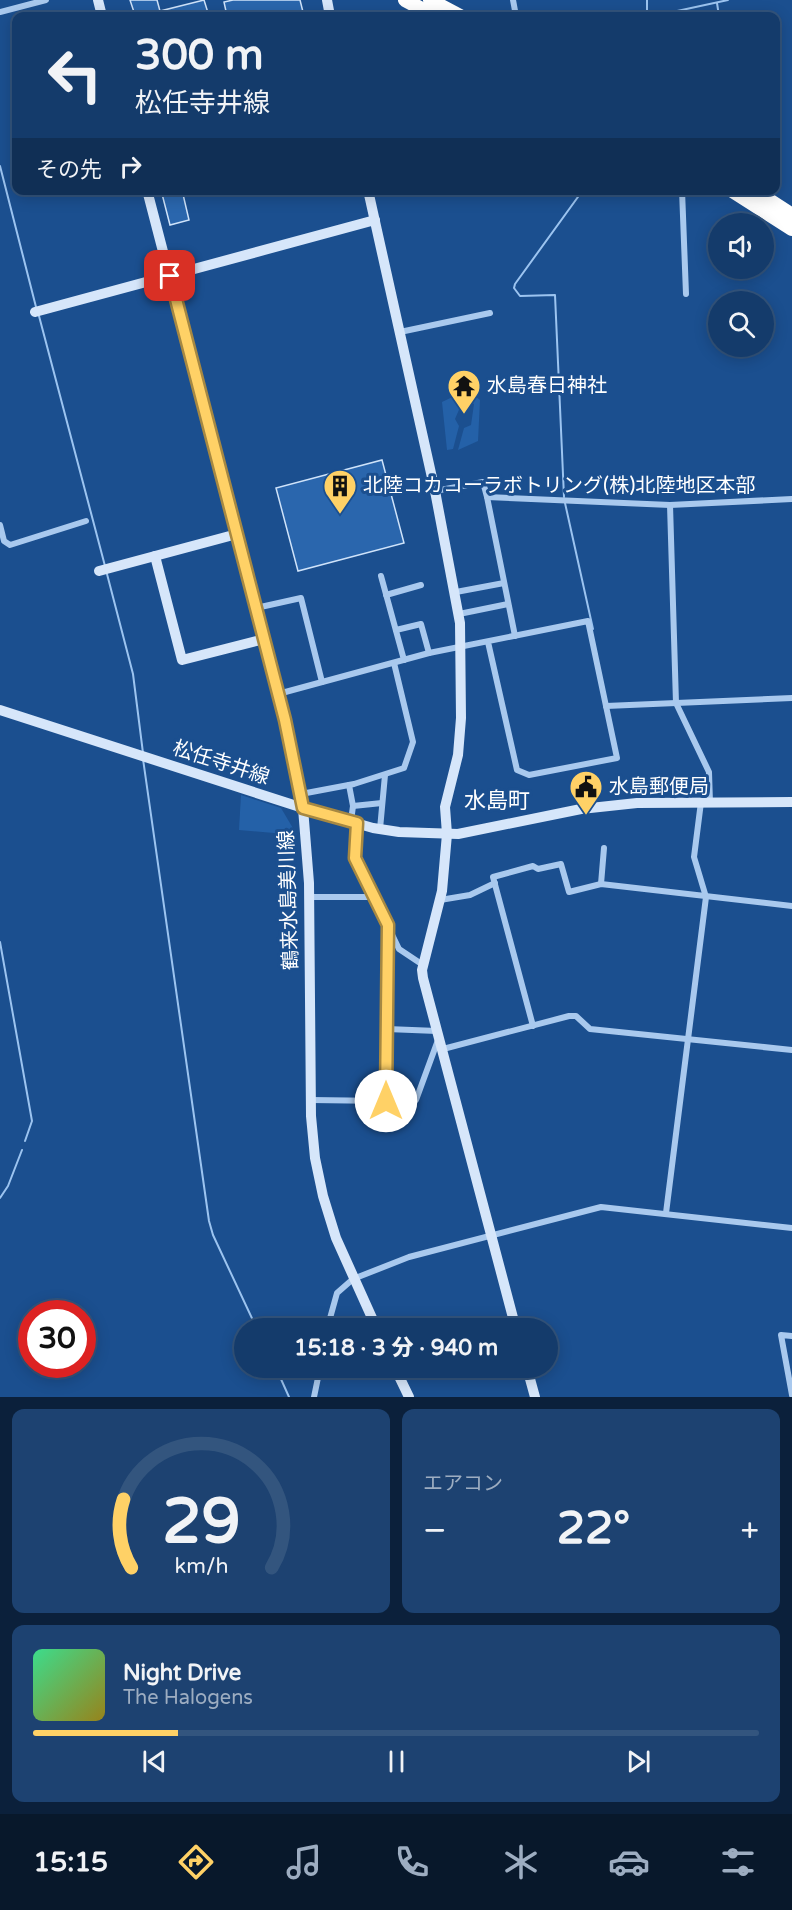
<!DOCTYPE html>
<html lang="ja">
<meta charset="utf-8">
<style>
body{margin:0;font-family:"Varela Round","Noto Sans JP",sans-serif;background:#1d4271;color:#f1f3f6;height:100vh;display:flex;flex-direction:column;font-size:22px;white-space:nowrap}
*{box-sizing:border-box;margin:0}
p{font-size:20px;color:#9dadc1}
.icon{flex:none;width:33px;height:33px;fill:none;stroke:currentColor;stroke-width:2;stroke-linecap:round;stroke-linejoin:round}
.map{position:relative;height:1397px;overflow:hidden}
.side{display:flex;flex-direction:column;gap:12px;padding:12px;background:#0b203b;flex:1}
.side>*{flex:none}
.banner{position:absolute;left:12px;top:12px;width:768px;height:183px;border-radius:12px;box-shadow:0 3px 15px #0003,0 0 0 2px #33557e;background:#143b6b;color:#f1f3f6;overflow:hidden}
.fabs{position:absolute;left:708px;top:213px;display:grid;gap:12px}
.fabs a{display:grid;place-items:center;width:66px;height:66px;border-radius:50%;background:#143b6b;box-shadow:0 3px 15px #0003,0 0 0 2px #33557e;font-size:30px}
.speed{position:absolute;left:18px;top:1300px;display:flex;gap:12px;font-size:30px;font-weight:700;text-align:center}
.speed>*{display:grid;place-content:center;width:78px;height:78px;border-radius:50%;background:#143b6b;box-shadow:0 3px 15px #0003,0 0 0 2px #33557e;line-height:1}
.speed .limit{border:9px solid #d22;background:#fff;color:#111}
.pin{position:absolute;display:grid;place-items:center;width:51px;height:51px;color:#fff;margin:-26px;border-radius:12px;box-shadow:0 3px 9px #0006}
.me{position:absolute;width:66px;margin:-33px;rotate:0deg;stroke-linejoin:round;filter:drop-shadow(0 0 4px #0008)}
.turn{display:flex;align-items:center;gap:21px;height:126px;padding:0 24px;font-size:27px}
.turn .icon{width:78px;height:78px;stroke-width:2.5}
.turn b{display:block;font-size:42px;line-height:51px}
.then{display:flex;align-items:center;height:57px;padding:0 24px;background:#0003;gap:12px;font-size:22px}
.big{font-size:45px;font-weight:800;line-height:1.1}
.side .tile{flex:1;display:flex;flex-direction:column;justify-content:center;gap:9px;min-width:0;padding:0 21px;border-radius:12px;background:#1d4271}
.side .dial{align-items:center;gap:0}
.dial svg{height:156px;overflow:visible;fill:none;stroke:#33557e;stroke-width:7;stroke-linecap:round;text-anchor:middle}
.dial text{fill:#f1f3f6;stroke:none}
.song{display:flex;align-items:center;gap:18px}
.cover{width:72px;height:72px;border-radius:9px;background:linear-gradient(135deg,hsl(150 70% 55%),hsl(50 70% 35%))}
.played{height:6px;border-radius:3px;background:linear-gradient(90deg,#ffd166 20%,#33557e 20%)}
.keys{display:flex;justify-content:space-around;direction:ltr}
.heat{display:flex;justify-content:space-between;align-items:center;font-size:33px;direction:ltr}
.side .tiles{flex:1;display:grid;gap:12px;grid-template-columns:1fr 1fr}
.tile:last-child{grid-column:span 2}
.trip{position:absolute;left:234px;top:1318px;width:324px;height:60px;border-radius:30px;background:#143b6b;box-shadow:0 3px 15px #0003,0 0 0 2px #33557e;font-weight:800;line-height:60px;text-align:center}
.tab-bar{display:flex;height:96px;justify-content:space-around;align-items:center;background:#08182b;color:#9dadc1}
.tab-bar .icon{width:42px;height:42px}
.tab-bar .on{color:#ffd166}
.tab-bar b{font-size:27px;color:#f1f3f6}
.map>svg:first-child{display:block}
</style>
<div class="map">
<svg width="792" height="1397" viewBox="0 0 792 1397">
<rect width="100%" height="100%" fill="#1b4f8f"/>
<g fill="#2461a8">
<polygon points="467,390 480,400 478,441 458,450 464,428 471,425 474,404 464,398 455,419 459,426 453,449 447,450 442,402"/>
<polygon points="241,795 281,808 297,835 239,830"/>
</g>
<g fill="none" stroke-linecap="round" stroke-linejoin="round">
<g stroke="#9cc4f0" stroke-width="2">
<polyline points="647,0 647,16"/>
<polyline points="717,3 719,16"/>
<polyline points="654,16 728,0"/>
<polyline points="0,166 36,307"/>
<polyline points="39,316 105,566"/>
<polyline points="564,497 555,295 520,296 514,288 515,284 583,190"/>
<polyline points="565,503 593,629"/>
<polyline points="107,574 133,674 143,753"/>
<polyline points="143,759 209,1221 213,1235 257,1329"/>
<polyline points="0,942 32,1121 25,1141"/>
<polyline points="0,1198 8,1186 22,1150"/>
<polyline points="276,1368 289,1397"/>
</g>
</g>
<g fill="#2a66ad" stroke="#cfe3fa" stroke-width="1.5">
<polygon points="130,0 157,0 160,11 204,0 209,16 125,16 134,12"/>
<polygon points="233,0 300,0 304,16 227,16 224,2"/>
<polygon points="161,190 182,190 189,220 170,225"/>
<polygon points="382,460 404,543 298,571 276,488"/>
</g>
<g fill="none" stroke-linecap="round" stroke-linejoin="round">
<g stroke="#a9c9ee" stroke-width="6">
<polyline points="513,0 516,16"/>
<polyline points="0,12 46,0"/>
<polyline points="682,190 686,294"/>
<polyline points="400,332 490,313"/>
<polyline points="435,491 483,482 487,497 670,505 792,499"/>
<polyline points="487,497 515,636"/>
<polyline points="670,505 676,703 709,772 710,803"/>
<polyline points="0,525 4,541 10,545 86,521"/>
<polyline points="381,576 404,660"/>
<polyline points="456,592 504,583"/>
<polyline points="386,595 421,585"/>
<polyline points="256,608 301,598 322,682"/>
<polyline points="459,614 508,604"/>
<polyline points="396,630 421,624 429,653"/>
<polyline points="278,694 429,653 588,621 617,758 529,775 517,770 488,642"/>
<polyline points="606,706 792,698"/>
<polyline points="349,785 353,806 351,821"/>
<polyline points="301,794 354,784 404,768 413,742 394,663"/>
<polyline points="353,806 382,803"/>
<polyline points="357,823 355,858 399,949 423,965"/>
<polyline points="380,829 385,775"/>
<polyline points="601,884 604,848"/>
<polyline points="309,897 374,897"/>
<polyline points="440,900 470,895 495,883"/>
<polyline points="388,925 386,1101 416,1100 438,1040"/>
<polyline points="533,1026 493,877 533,866 538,869 561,864 569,892 601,884 792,906"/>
<polyline points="387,1029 437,1031"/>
<polyline points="443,1049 569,1016 576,1016 590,1029 792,1050"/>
<polyline points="311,1100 386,1101"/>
<polyline points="666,1213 706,897 694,857 701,802"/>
<polyline points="327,1329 337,1293 353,1279 409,1257 601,1207 792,1228"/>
<polyline points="792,1336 781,1335 792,1395"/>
<polyline points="314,1397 320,1368"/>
</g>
<g stroke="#d6e6fa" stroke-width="10">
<polyline points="98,0 102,16"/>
<polyline points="327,0 330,16"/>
<polyline points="147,190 285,720 303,808 309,883 311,1116 315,1158 323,1196 336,1238 377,1329"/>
<polyline points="368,190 435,491 460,623 461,718 458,755 445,807 447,834 442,891 422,970 423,978 516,1329"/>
<polyline points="35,312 375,220"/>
<polyline points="155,556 182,660 264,639"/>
<polyline points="99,571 237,534"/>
<polyline points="0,710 303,808 373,828 399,832 458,834 581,809 637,803 792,802"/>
<polyline points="395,1368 409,1397"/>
<polyline points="527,1368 535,1397"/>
</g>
<g stroke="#fff" stroke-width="14">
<polyline points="405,0 435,16"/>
<polyline points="430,0 460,16"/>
<polyline points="731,190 792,229"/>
<polyline points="754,190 792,215"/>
</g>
</g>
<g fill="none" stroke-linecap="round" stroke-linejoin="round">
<g stroke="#a68842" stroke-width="15">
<polyline id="route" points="170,276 285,720 303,808 357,823 355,858 388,925 386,1101"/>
</g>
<use href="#route" stroke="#ffd166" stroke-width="10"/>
</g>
<defs>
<g id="temple-pin" transform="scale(1.725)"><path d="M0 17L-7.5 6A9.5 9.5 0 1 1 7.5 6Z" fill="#ffd166" stroke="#1b4f8f"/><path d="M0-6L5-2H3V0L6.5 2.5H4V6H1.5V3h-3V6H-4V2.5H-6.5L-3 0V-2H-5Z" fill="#111"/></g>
<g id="building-pin" transform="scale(1.725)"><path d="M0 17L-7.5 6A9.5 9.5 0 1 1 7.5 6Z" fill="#ffd166" stroke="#1b4f8f"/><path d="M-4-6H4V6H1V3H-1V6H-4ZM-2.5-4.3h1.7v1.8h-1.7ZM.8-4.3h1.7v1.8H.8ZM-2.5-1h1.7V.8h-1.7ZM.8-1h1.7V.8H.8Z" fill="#111"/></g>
<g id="civic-pin" transform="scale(1.725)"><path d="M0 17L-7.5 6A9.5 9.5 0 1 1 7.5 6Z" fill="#ffd166" stroke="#1b4f8f"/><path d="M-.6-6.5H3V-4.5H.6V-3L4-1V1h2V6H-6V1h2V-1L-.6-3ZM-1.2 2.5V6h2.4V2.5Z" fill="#111"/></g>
</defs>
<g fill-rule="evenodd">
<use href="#temple-pin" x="464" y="386"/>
<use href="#building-pin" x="340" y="486"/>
<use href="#civic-pin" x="586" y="787"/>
</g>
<g text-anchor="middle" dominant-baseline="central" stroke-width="6" stroke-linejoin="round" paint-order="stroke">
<g font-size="20" fill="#fff" stroke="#1b4f8f" text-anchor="start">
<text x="487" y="386">水島春日神社</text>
<text x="363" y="486">北陸コカコーラボトリング(株)北陸地区本部</text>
<text x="609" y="787">水島郵便局</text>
</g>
<g font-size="20" fill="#fff" stroke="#1b4f8f">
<text transform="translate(221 763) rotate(18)">松任寺井線</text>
<text transform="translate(289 900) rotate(-92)">鶴来水島美川線</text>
</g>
<g font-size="22" fill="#fff" stroke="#1b4f8f">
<text x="497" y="801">水島町</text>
</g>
</g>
</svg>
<div class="fabs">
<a><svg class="icon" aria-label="sound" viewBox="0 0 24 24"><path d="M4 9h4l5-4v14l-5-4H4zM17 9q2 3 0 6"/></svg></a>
<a><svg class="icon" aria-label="search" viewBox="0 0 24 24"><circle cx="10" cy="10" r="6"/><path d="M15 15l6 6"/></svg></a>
</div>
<div class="speed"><div class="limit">30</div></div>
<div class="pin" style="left:170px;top:276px;background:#d93025"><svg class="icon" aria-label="arrive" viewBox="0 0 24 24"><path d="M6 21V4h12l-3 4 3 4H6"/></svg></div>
<svg class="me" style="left:386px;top:1101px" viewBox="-20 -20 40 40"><circle r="19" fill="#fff"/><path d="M0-13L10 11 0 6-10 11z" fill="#ffd166"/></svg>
<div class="trip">15:18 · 3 分 · 940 m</div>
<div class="banner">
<div class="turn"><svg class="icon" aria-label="left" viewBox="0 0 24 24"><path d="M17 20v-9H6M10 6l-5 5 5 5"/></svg><div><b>300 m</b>松任寺井線</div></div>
<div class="then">その先<svg class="icon" aria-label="right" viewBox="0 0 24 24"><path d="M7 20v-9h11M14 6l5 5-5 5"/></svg></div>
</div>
</div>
<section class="side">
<div class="tiles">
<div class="tile dial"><svg viewBox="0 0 100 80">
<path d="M14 69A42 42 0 1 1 86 69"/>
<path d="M14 69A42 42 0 0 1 10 34" stroke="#ffd166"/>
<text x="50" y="56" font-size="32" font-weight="700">29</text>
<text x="50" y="72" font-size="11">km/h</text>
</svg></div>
<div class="tile"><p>エアコン</p>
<div class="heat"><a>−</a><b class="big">22°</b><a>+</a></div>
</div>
<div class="tile">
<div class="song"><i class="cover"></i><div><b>Night Drive</b><p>The Halogens</p></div></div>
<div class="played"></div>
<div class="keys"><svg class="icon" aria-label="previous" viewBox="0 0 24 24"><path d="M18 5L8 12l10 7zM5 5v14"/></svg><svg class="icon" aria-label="pause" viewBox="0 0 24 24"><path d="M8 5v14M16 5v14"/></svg><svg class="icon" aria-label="next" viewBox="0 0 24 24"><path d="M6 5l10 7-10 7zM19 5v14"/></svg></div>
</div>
</div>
</section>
<nav class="tab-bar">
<b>15:15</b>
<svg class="icon on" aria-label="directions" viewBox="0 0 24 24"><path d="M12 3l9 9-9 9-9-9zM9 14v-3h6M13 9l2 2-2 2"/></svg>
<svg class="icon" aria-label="music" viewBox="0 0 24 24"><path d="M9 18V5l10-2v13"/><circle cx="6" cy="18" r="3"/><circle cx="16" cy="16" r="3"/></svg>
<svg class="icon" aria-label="phone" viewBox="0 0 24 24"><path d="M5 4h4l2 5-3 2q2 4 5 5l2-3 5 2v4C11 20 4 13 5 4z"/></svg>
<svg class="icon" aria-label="climate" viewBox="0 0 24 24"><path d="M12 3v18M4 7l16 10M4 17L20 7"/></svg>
<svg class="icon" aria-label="car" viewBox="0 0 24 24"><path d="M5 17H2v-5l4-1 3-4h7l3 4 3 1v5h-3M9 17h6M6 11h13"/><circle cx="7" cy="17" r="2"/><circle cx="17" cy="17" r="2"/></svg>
<svg class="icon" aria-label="filters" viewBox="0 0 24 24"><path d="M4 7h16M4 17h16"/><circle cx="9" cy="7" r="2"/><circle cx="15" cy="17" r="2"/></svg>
</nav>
